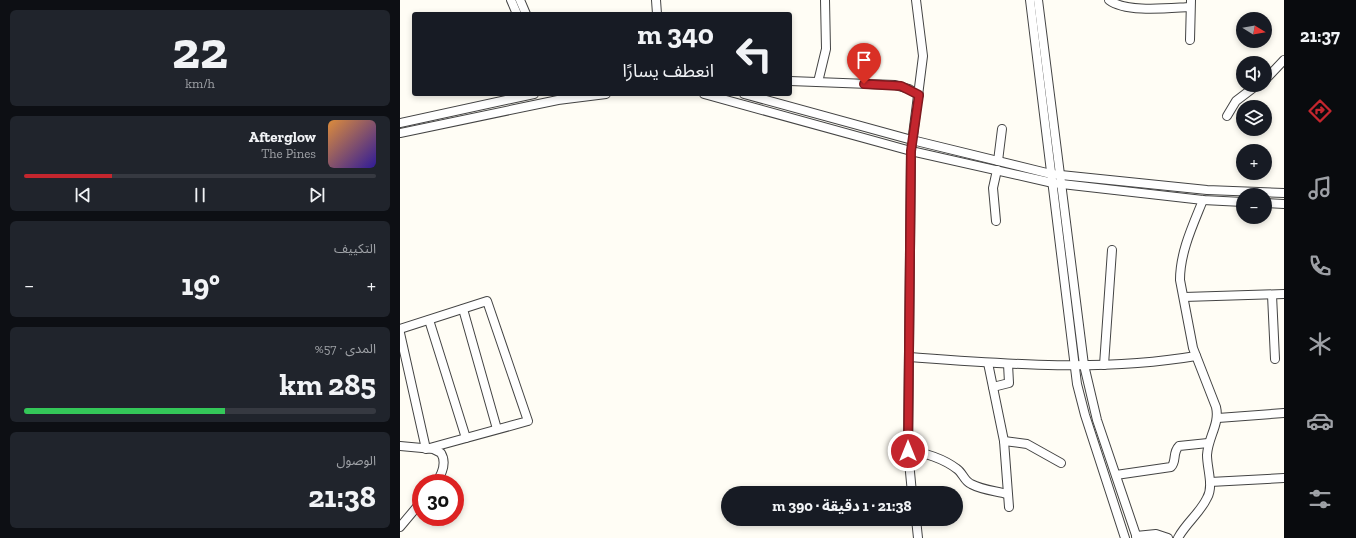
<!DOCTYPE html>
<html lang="ar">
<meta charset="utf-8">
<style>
body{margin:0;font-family:"Zilla Slab","Noto Sans Arabic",serif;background:#20242c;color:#f1f3f6;direction:rtl;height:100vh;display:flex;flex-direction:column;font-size:15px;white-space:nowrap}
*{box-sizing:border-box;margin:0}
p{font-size:13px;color:#9ea1a6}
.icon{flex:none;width:22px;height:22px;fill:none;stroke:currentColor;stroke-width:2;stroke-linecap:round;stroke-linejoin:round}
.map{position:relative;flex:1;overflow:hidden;direction:ltr}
.details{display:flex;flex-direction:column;gap:10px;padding:10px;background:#0d0f14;width:400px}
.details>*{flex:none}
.hud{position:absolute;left:12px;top:12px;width:380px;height:84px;border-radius:4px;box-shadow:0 2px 6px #0003;direction:rtl;background:#171b24;color:#f1f3f6;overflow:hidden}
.needle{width:26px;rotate:101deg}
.buttons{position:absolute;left:836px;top:12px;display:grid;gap:8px}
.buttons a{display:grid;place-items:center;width:36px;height:36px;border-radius:50%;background:#171b24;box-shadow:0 2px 6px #0003;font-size:20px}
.speed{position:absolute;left:12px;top:474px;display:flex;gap:8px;font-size:20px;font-weight:700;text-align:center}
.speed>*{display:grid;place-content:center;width:52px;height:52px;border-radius:50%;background:#171b24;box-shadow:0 2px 6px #0003;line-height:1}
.speed .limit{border:6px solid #d22;background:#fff;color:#111}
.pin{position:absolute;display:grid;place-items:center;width:34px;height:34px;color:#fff;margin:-41px -17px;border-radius:50% 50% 50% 0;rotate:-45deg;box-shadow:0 0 4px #0007}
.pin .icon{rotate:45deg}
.me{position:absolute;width:44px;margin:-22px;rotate:0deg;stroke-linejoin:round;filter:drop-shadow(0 0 3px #0008)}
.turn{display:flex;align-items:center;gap:14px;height:84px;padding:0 12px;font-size:18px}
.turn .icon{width:52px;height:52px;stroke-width:2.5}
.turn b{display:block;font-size:28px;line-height:34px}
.big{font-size:30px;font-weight:700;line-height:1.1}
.details .tile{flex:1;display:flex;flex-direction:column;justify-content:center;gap:6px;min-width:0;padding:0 14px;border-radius:6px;background:#20242c}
.details .dial{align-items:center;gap:0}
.dial b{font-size:52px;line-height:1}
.song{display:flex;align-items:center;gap:12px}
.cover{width:48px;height:48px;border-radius:6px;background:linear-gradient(135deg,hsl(30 70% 55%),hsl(250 70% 35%))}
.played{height:4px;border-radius:2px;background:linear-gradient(90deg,#c4262e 25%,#363941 25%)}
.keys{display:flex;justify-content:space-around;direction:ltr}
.heat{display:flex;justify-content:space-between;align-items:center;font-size:22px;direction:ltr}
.charge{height:6px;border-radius:3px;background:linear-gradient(90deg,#34c759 57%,#363941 0)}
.trip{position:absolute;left:321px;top:486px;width:242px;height:40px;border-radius:20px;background:#171b24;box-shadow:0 2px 6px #0003;font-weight:700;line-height:40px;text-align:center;direction:rtl}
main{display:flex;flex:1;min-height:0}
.tabs{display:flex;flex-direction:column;width:72px;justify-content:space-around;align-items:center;background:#090b0e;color:#9ea1a6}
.tabs .icon{width:28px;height:28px}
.tabs .active{color:#c4262e}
.tabs b{font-size:18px;color:#f1f3f6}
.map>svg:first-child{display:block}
</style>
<main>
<nav class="tabs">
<b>21:37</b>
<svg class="icon active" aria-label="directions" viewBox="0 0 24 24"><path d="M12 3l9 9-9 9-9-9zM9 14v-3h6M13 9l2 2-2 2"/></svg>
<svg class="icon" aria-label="music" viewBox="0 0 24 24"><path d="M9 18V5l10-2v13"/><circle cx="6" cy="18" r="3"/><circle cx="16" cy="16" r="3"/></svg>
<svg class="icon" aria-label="phone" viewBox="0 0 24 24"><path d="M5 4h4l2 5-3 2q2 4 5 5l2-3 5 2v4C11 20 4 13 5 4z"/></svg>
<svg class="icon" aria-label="climate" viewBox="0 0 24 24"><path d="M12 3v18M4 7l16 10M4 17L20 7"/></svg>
<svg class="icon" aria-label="car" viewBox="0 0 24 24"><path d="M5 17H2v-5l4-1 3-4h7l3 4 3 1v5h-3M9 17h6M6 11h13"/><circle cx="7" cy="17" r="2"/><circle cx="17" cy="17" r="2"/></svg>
<svg class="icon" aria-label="filters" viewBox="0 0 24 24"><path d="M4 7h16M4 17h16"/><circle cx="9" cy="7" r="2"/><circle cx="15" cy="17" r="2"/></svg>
</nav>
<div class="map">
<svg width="884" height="538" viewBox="0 0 884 538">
<rect width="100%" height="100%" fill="#fffdf5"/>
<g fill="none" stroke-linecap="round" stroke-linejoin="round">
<g stroke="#444" stroke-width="10">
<g id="street">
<polyline points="111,0 117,14"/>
<polyline points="120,0 126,14"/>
<polyline points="256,0 257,14"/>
<polyline points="630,0 677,384 685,415 725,538"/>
<polyline points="638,0 684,365 697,420 737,538"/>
<path d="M709 0C726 13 769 8 790 7"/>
<polyline points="790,40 791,0"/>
<polyline points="865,80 884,60"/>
<polyline points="390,81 495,85 509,89 519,95"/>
<polyline points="418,82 426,49 425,0"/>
<polyline points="304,94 511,151 653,183 803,200 843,202"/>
<polyline points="344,94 512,140 651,174 807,190 884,193"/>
<polyline points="827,116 836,101 857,85"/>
<polyline points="0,123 134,94"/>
<polyline points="0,133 158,100 206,94"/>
<polyline points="598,161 602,129"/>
<polyline points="865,203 884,204"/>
<polyline points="596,221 593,188 597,170"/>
<polyline points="872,295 875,359"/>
<polyline points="784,297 884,294"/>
<polyline points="63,309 97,429"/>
<polyline points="29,320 66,438"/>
<polyline points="0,329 87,301 128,421 26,449 0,333"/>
<path d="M509 357C604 364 701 372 796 356"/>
<polyline points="588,363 604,441 609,507"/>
<polyline points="704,365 712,250"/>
<polyline points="593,387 609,383 608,364"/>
<polyline points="818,418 884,413"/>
<polyline points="604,441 627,444 661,463"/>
<path d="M0 446 33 449 41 453C47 463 42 474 36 483"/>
<path d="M508 451C524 452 544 459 557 469 563 473 564 481 571 484 582 490 596 491 607 494"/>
<path d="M716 475 771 467C777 461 772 453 779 446L808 443"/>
<polyline points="810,482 884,478"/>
<polyline points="512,493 508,451 511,151 523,56 516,0"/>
<polyline points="516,519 518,538"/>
<polyline points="0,527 21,502"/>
<polyline points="736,536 756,534 768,538"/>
<path d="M778 538C786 523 800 513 807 498 814 486 807 469 807 455 808 437 820 424 816 407L793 348 780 280C780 252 793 225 803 200"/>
</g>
</g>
<use href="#street" stroke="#fff" stroke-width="8"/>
</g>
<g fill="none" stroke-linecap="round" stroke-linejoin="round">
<g stroke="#7f191e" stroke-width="10">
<polyline id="route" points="464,84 501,86 519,95 511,151 508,451"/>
</g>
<use href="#route" stroke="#c4262e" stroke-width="7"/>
</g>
</svg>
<div class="buttons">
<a><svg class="needle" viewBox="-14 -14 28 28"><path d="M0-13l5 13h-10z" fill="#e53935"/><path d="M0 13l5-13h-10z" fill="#9ea1a6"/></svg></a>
<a><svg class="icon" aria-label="sound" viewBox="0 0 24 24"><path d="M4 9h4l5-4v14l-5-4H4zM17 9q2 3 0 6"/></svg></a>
<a><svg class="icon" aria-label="layers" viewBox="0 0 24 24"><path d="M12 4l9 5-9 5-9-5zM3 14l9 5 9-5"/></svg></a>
<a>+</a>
<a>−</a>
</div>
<div class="speed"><div class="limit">30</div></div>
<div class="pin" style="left:464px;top:84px;background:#d93025"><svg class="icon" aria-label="arrive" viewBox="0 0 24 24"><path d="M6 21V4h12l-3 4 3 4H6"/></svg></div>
<svg class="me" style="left:508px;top:451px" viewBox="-20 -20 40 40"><circle r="17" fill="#c4262e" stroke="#fff" stroke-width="3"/><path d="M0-11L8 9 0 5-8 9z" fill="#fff"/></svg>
<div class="trip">21:38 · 1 دقيقة · 390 m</div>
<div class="hud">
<div class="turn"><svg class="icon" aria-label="left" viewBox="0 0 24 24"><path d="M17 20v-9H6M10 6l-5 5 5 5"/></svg><div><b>340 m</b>انعطف يسارًا</div></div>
</div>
</div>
<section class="details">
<div class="tile dial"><b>22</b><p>km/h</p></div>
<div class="tile">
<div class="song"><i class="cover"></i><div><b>Afterglow</b><p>The Pines</p></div></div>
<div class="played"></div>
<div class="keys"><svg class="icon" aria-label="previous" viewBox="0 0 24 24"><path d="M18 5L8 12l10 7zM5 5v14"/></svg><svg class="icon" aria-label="pause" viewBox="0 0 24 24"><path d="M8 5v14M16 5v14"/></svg><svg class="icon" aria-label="next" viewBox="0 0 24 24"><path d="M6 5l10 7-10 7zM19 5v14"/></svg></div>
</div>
<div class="tile"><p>التكييف</p>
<div class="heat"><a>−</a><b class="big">19°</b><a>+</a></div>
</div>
<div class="tile"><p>المدى · 57%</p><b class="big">285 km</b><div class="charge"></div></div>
<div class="tile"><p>الوصول</p><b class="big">21:38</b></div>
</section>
</main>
